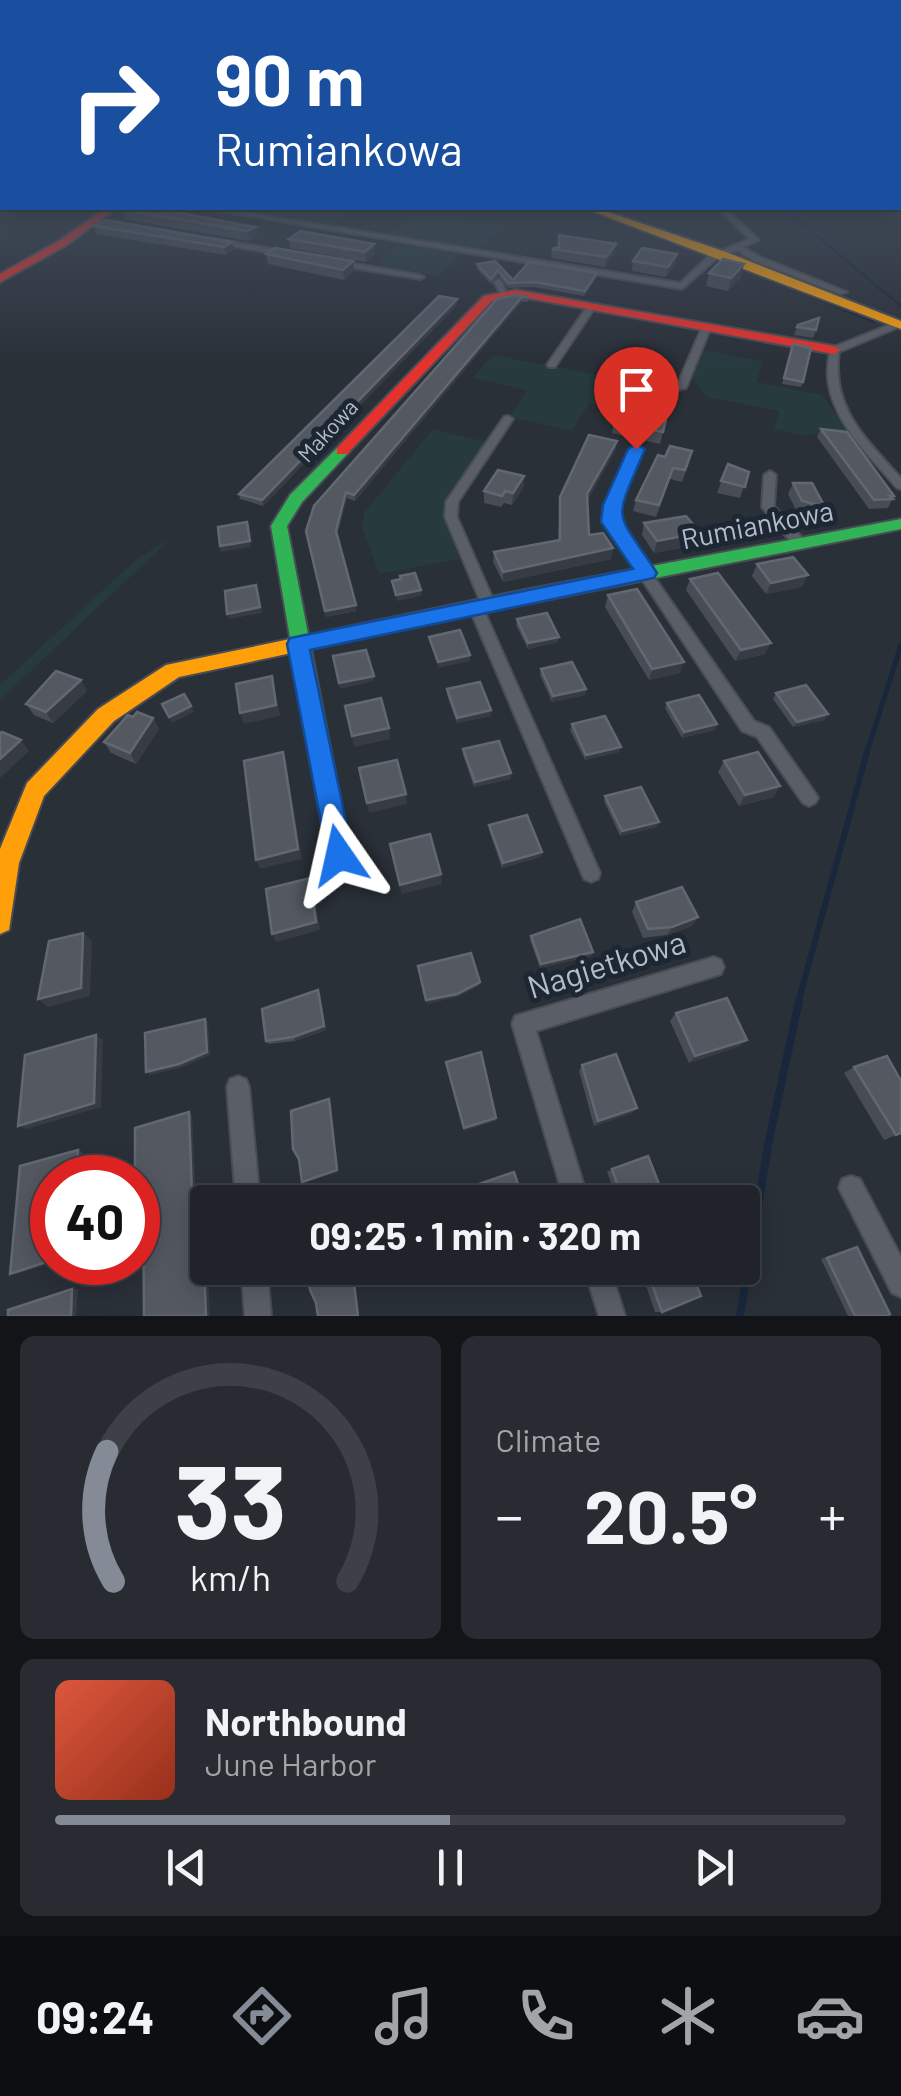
<!DOCTYPE html>
<meta charset="utf-8">
<style>
body{margin:0;font-family:Barlow,sans-serif;background:#282c32;color:#f1f3f6;height:100vh;display:flex;flex-direction:column;font-size:38px;white-space:nowrap}
*{box-sizing:border-box;margin:0}
p{font-size:32px;color:#a2a4a8}
.icon{flex:none;width:55px;height:55px;fill:none;stroke:currentColor;stroke-width:2;stroke-linecap:round;stroke-linejoin:round}
.map{position:relative;height:1316px;overflow:hidden}
.drawer{display:flex;flex-direction:column;gap:20px;padding:20px;background:#121417;flex:1}
.drawer>*{flex:none}
.hud{position:absolute;left:0px;top:0px;width:902px;height:210px;box-shadow:0 5px 25px #0003,0 0 0 2px #3d4147;background:#1a4fa0;color:#fff;overflow:hidden}
.speed{position:absolute;left:30px;top:1155px;display:flex;gap:20px;font-size:50px;font-weight:700;text-align:center}
.speed>*{display:grid;place-content:center;width:130px;height:130px;border-radius:50%;background:#20242a;box-shadow:0 5px 25px #0003,0 0 0 2px #3d4147;line-height:1}
.speed .limit{border:15px solid #d22;background:#fff;color:#111}
.pin{position:absolute;display:grid;place-items:center;width:85px;height:85px;color:#fff;margin:-102px -42px;border-radius:50% 50% 50% 0;rotate:-45deg;box-shadow:0 0 10px #0007}
.pin .icon{rotate:45deg}
.me{position:absolute;width:110px;margin:-55px;rotate:349deg;stroke-linejoin:round;filter:drop-shadow(0 0 8px #0008)}
.turn{display:flex;align-items:center;gap:35px;height:210px;padding:0 50px;font-size:45px}
.turn .icon{width:130px;height:130px;stroke-width:2.5}
.turn b{display:block;font-size:70px;line-height:85px}
.big{font-size:75px;font-weight:700;line-height:1.1}
.drawer .tile{flex:1;display:flex;flex-direction:column;justify-content:center;gap:15px;min-width:0;padding:0 35px;border-radius:15px;background:#282c32}
.drawer .dial{align-items:center;gap:0}
.dial svg{height:260px;overflow:visible;fill:none;stroke:#3d4147;stroke-width:7;stroke-linecap:round;text-anchor:middle}
.dial text{fill:#f1f3f6;stroke:none}
.song{display:flex;align-items:center;gap:30px}
.cover{width:120px;height:120px;border-radius:15px;background:linear-gradient(135deg,hsl(10 70% 55%),hsl(10 70% 35%))}
.played{height:10px;border-radius:5px;background:linear-gradient(90deg,#848b96 50%,#3d4147 50%)}
.keys{display:flex;justify-content:space-around;direction:ltr}
.heat{display:flex;justify-content:space-between;align-items:center;font-size:55px;direction:ltr}
.drawer .tiles{flex:1;display:grid;gap:20px;grid-template-columns:1fr 1fr}
.tile:last-child{grid-column:span 2}
.trip{position:absolute;left:190px;top:1185px;width:570px;height:100px;border-radius:10px;background:#20242a;box-shadow:0 5px 25px #0003,0 0 0 2px #3d4147;font-weight:700;line-height:100px;text-align:center}
.dock{display:flex;height:160px;justify-content:space-around;align-items:center;background:#0d0e11;color:#a2a4a8}
.dock .icon{width:70px;height:70px}
.dock .current{color:#848b96}
.dock b{font-size:45px;color:#f1f3f6}
.map>svg:first-child{display:block}
</style>
<div class="map">
<svg width="901" height="1316" viewBox="0 0 901 1316">
<rect width="100%" height="100%" fill="#2a3038"/>
<g fill="#273a3e">
<polygon points="224,208 356,208 332,225"/>
<polygon points="415,214 504,225 481,249 390,234"/>
<polygon points="402,242 463,252 438,276 375,265"/>
<polygon points="704,350 762,361 757,382 822,395 850,433 800,435 774,429 779,411 707,397 692,378"/>
<polygon points="493,355 616,378 601,405 589,403 572,431 501,415 512,414 527,390 472,378"/>
<polygon points="433,429 487,442 446,501 445,517 459,559 379,574 362,526 365,512"/>
<polygon points="171,538 0,700 0,685 138,558"/>
</g>
<g fill="none" stroke-linecap="round" stroke-linejoin="round">
<g stroke="#19273c" stroke-width="2.5">
<polyline points="783,208 901,306"/>
<polyline points="83,224 105,208"/>
<polyline points="741,267 874,322"/>
</g>
<polyline stroke="#19273c" stroke-width="5" points="866,755 901,645"/>
<polyline stroke="#19273c" stroke-width="6" points="798,1003 867,752"/>
<polyline stroke="#19273c" stroke-width="8" points="740,1316 768,1145 799,1001"/>
<g stroke="#484c55" stroke-width="4">
<g id="street">
<polygon points="202,208 216,208 680,283 710,255 750,239 717,208 725,208 759,240 743,247 760,257 847,292 840,294 754,261 737,250 716,259 682,289"/>
<polygon points="215,239 291,252 295,254 291,256 212,243"/>
<polygon points="338,261 420,275 424,277 420,279 335,265 335,261"/>
<polygon points="498,279 502,282 507,295 500,293 494,282"/>
<polygon points="589,304 596,306 555,367 549,367 547,365"/>
<path d="M896 322H901V326L839 352C831 408 866 439 901 478V489L897 488C863 448 814 405 831 348Z"/>
<polygon points="703,325 711,327 686,388 677,390 676,388"/>
<polygon points="508,416 513,419 458,502 457,517 495,604 493,608 483,608 600,873 598,879 591,882 584,879 469,607 471,603 481,603 445,517 446,502 504,417"/>
<polygon points="636,446 642,449 618,505 616,522 754,721 769,727 815,793 818,798 815,803 809,806 803,803 757,737 742,731 604,522 606,505 630,449"/>
<polygon points="770,471 776,475 774,506 805,541 806,544 805,547 795,547 762,507 764,475"/>
<polygon points="714,957 721,960 724,967 721,974 536,1031 589,1202 565,1202 512,1024 515,1016"/>
<polygon points="238,1076 246,1079 249,1087 260,1202 236,1202 227,1087 230,1079"/>
<polygon points="851,1176 860,1179 901,1257 901,1297 892,1293 839,1188 842,1179"/>
<polygon points="241,1268 267,1268 271,1316 245,1316"/>
<polygon points="584,1268 610,1268 625,1316 599,1316"/>
</g>
</g>
<g stroke="#484c55" stroke-width="4">
<g id="fast">
<polygon points="342,446 350,451 302,502 287,526 351,855 348,863 339,866 330,863 327,855 271,526 290,495 337,448"/>
<polygon points="901,519 901,529 525,604 516,597 525,590"/>
</g>
</g>
<g stroke="#484c55" stroke-width="4">
<g id="slow">
<polygon points="584,208 596,208 726,252 901,321 901,329"/>
<polygon points="525,590 532,592 534,597 532,602 179,677 114,721 44,796 19,863 9,930 0,934 0,849 27,783 98,709 166,665"/>
</g>
</g>
<g stroke="#484c55" stroke-width="4">
<g id="jam">
<polygon points="106,208 116,208 67,245 0,282 0,274 59,241"/>
<polygon points="516,290 834,346 840,350 834,354 516,296 492,301 347,454 337,454 337,448 484,296"/>
</g>
</g>
<use href="#street" fill="#5a5e66" fill-rule="evenodd"/>
<use href="#fast" fill="#30b455" fill-rule="evenodd"/>
<use href="#slow" fill="#ff9f0a" fill-rule="evenodd"/>
<use href="#jam" fill="#e5322d" fill-rule="evenodd"/>
</g>
<g fill="#474c55">
<polygon points="123,210 255,227 257,236 249,241 125,219"/>
<polygon points="94,226 232,242 234,250 226,255 96,234"/>
<polygon points="559,235 616,244 614,254 605,267 551,258 552,249 558,248"/>
<polygon points="289,239 375,254 366,262 290,248"/>
<polygon points="266,254 354,271 344,280 268,264"/>
<polygon points="677,254 675,264 666,277 632,271 633,261"/>
<polygon points="495,261 513,280 597,273 596,278 584,296 534,287 508,288 498,275 491,284 477,269 477,264"/>
<polygon points="709,273 741,277 728,291 706,286"/>
<polygon points="529,297 528,302 522,302 509,316 355,501 347,498 337,535 356,611 326,617 306,531 497,299"/>
<polygon points="457,299 457,305 263,506 240,499 239,494"/>
<polygon points="798,325 816,330 813,338 794,335"/>
<polygon points="793,344 803,382 801,387 782,384"/>
<polygon points="666,419 660,444 612,433 614,422"/>
<polygon points="821,429 894,496 888,508 869,509 817,437"/>
<polygon points="617,441 615,451 587,501 589,535 613,548 611,559 503,582 493,562 494,552 558,540 560,497"/>
<polygon points="658,455 689,463 682,482 670,479 656,517 633,511 636,500"/>
<polygon points="728,464 749,472 740,498 717,493"/>
<polygon points="524,476 523,488 512,505 504,503 501,507 484,503 484,491"/>
<polygon points="793,483 825,507 820,518 797,512 788,494"/>
<polygon points="644,523 696,545 654,553 642,535"/>
<polygon points="757,564 802,587 766,594 752,576"/>
<polygon points="690,579 765,654 735,661 686,590"/>
<polygon points="608,595 680,673 649,680 605,607"/>
<polygon points="517,619 558,642 528,649 516,625"/>
<polygon points="541,669 586,689 585,695 552,702 540,675"/>
<polygon points="447,689 491,716 457,723 447,695"/>
<polygon points="87,691 53,723 34,715 26,704"/>
<polygon points="776,693 825,720 793,727 773,699"/>
<polygon points="667,703 717,724 715,730 682,738 665,708"/>
<polygon points="133,717 153,718 159,729 136,764 111,753 104,742"/>
<polygon points="572,724 621,747 619,752 585,760 570,730"/>
<polygon points="463,749 511,773 511,779 474,787 463,755"/>
<polygon points="724,761 774,797 739,806 718,772"/>
<polygon points="605,796 657,827 620,836 604,801"/>
<polygon points="489,825 541,857 502,868 489,830"/>
<polygon points="636,902 692,926 667,935 643,938 632,912"/>
<polygon points="531,936 593,952 591,956 540,968 530,940"/>
<polygon points="320,994 326,1030 295,1041 268,1044 266,1041"/>
<polygon points="676,1013 747,1040 740,1046 689,1063 670,1021"/>
<polygon points="582,1065 637,1108 632,1113 594,1126 579,1071"/>
<polygon points="854,1067 901,1133 884,1140 844,1073"/>
<polygon points="612,1169 666,1202 618,1202 607,1172"/>
<polygon points="857,1247 887,1316 848,1316 821,1259"/>
<polygon points="640,1268 690,1268 662,1312 655,1312"/>
</g>
<g fill="#373c44">
<polygon points="255,227 257,236 249,241 247,231"/>
<polygon points="232,242 234,250 226,255 224,247"/>
<polygon points="374,244 375,254 366,262 365,252"/>
<polygon points="616,244 614,254 605,267 606,257"/>
<polygon points="677,254 675,264 666,277 668,267"/>
<polygon points="353,261 354,271 344,280 343,270"/>
<polygon points="744,264 741,277 728,291 731,278"/>
<polygon points="597,273 596,278 584,296 585,291"/>
<polygon points="522,297 522,302 355,501 354,495"/>
<polygon points="457,299 457,305 263,506 262,500"/>
<polygon points="617,441 615,451 585,504 587,494"/>
<polygon points="524,476 523,488 512,505 513,493"/>
<polygon points="346,492 347,498 337,537 336,531"/>
<polygon points="247,522 251,547 221,552 220,546"/>
<polygon points="700,533 696,545 654,553 657,541"/>
<polygon points="613,548 611,559 503,582 503,572"/>
<polygon points="808,575 802,587 766,594 771,583"/>
<polygon points="256,585 262,613 229,619 227,614"/>
<polygon points="421,590 421,596 397,601 396,595"/>
<polygon points="356,605 356,611 326,617 325,611"/>
<polygon points="559,637 558,642 528,649 528,643"/>
<polygon points="771,643 765,654 735,661 741,650"/>
<polygon points="470,655 470,661 438,668 438,662"/>
<polygon points="684,662 680,673 649,680 652,669"/>
<polygon points="272,676 280,716 244,724 240,713"/>
<polygon points="374,676 374,681 340,689 339,683"/>
<polygon points="81,680 87,691 53,723 46,712"/>
<polygon points="586,689 585,695 552,702 553,696"/>
<polygon points="191,706 194,712 172,723 169,717"/>
<polygon points="491,710 491,716 457,723 457,718"/>
<polygon points="828,714 825,720 793,727 797,722"/>
<polygon points="153,718 159,729 136,764 130,753"/>
<polygon points="717,724 715,730 682,738 684,732"/>
<polygon points="389,728 390,739 354,747 352,736"/>
<polygon points="21,740 29,751 0,778 0,759"/>
<polygon points="621,747 619,752 585,760 586,755"/>
<polygon points="283,752 286,762 302,859 260,869 256,860"/>
<polygon points="511,773 511,779 474,787 475,782"/>
<polygon points="780,786 774,797 739,806 745,795"/>
<polygon points="406,794 407,804 369,813 367,803"/>
<polygon points="659,822 657,827 620,836 622,831"/>
<polygon points="542,852 541,857 502,868 503,863"/>
<polygon points="441,874 442,884 401,894 400,885"/>
<polygon points="310,878 313,888 320,930 276,942 272,934"/>
<polygon points="698,917 692,926 667,935 672,927"/>
<polygon points="83,933 92,941 90,996 48,1007 38,999"/>
<polygon points="593,952 591,956 540,968 541,964"/>
<polygon points="480,982 479,986 457,997 427,1004 426,1000"/>
<polygon points="318,990 326,1030 295,1041 293,1037"/>
<polygon points="205,1019 208,1022 210,1055 183,1067 150,1075 146,1072"/>
<polygon points="96,1035 103,1040 101,1107 27,1129 18,1126"/>
<polygon points="747,1040 740,1046 689,1063 695,1056"/>
<polygon points="329,1099 330,1101 338,1172 304,1183 302,1182"/>
<polygon points="637,1108 632,1113 594,1126 598,1121"/>
<polygon points="189,1112 192,1114 196,1197 192,1196"/>
<polygon points="496,1118 496,1121 464,1131 464,1128"/>
<polygon points="78,1150 83,1152 82,1178 76,1178"/>
<polygon points="201,1193 205,1195 210,1316 206,1316"/>
<polygon points="52,1260 54,1262 17,1274 10,1274"/>
<polygon points="352,1268 354,1268 359,1316 358,1316"/>
<polygon points="72,1289 78,1289 76,1316 71,1316"/>
</g>
<g fill="#535861" stroke="#626872" stroke-width="2.5">
<polygon points="127,208 154,208 255,227 247,231 123,210"/>
<polygon points="106,220 232,242 224,247 94,226"/>
<polygon points="300,231 374,244 365,252 289,239"/>
<polygon points="559,235 616,244 606,257 552,249 559,247"/>
<polygon points="275,248 353,261 343,270 266,254"/>
<polygon points="642,248 677,254 668,267 633,261"/>
<polygon points="723,259 744,264 731,278 709,273"/>
<polygon points="495,261 513,280 529,262 597,273 585,291 535,282 508,283 498,270 491,279 477,264"/>
<polygon points="516,295 529,297 522,297 510,311 354,495 346,492 336,531 356,605 325,611 306,531 314,506 497,299"/>
<polygon points="439,296 457,299 262,500 239,494"/>
<polygon points="819,318 816,330 797,327 798,325"/>
<polygon points="793,344 811,348 803,382 784,378"/>
<polygon points="620,409 666,419 663,432 614,422"/>
<polygon points="821,429 847,432 894,496 890,496 893,499 874,500"/>
<polygon points="589,435 617,441 587,494 589,535 603,533 613,548 503,572 494,552 560,540 560,497"/>
<polygon points="670,446 692,451 685,470 673,468 659,505 636,500 658,455 665,457"/>
<polygon points="728,464 749,472 745,487 721,481"/>
<polygon points="498,470 524,476 513,493 505,491 502,496 484,491"/>
<polygon points="793,483 812,483 825,507 802,501"/>
<polygon points="686,516 700,533 657,541 644,523"/>
<polygon points="247,522 250,541 220,546 218,527"/>
<polygon points="793,557 808,575 771,583 757,564"/>
<polygon points="415,573 421,590 396,595 392,581 401,579 400,576"/>
<polygon points="718,573 771,643 741,650 690,579"/>
<polygon points="256,585 260,607 227,614 225,591"/>
<polygon points="637,589 684,662 652,669 608,595"/>
<polygon points="547,613 559,637 528,643 517,619"/>
<polygon points="460,630 470,655 438,662 429,637"/>
<polygon points="366,650 374,676 339,683 333,656"/>
<polygon points="572,662 586,689 553,696 541,669"/>
<polygon points="56,671 81,680 46,712 26,704"/>
<polygon points="272,676 276,705 240,713 236,684"/>
<polygon points="480,682 491,710 457,718 447,689"/>
<polygon points="806,685 828,714 797,722 776,693"/>
<polygon points="184,694 191,706 169,717 162,704"/>
<polygon points="699,695 717,724 684,732 667,703"/>
<polygon points="381,698 389,728 352,736 345,706"/>
<polygon points="137,712 153,718 130,753 104,742 128,715 133,717"/>
<polygon points="605,716 621,747 586,755 572,724"/>
<polygon points="2,732 21,740 0,759 0,733"/>
<polygon points="499,741 511,773 475,782 463,749"/>
<polygon points="283,752 298,849 256,860 244,761"/>
<polygon points="758,752 780,786 745,795 724,761"/>
<polygon points="397,760 406,794 367,803 359,768"/>
<polygon points="641,787 659,822 622,831 605,796"/>
<polygon points="527,815 542,852 503,863 489,825"/>
<polygon points="430,834 441,874 400,885 390,844"/>
<polygon points="310,878 316,922 272,934 266,889"/>
<polygon points="682,887 698,917 672,927 648,929 636,902"/>
<polygon points="580,919 593,952 541,964 531,936"/>
<polygon points="83,933 81,988 38,999 49,941"/>
<polygon points="471,953 480,982 457,994 426,1000 418,966"/>
<polygon points="318,990 324,1026 293,1037 266,1041 262,1009"/>
<polygon points="727,998 747,1040 695,1056 676,1013"/>
<polygon points="205,1019 207,1052 179,1064 146,1072 145,1033"/>
<polygon points="96,1035 94,1103 18,1126 25,1055"/>
<polygon points="481,1052 496,1118 464,1128 446,1062"/>
<polygon points="616,1054 637,1108 598,1121 582,1065"/>
<polygon points="887,1056 901,1081 901,1133 896,1135 854,1067"/>
<polygon points="329,1099 337,1170 302,1182 299,1159 293,1149 291,1111"/>
<polygon points="189,1112 192,1196 201,1193 206,1316 144,1316 143,1189 138,1191 138,1178 135,1178 135,1128"/>
<polygon points="78,1150 76,1178 52,1178 52,1260 10,1274 20,1166"/>
<polygon points="648,1156 666,1202 623,1202 612,1169"/>
<polygon points="514,1172 524,1202 481,1202 476,1185"/>
<polygon points="857,1247 890,1314 887,1316 855,1316 827,1258"/>
<polygon points="308,1268 352,1268 358,1316 318,1316 316,1303 310,1290"/>
<polygon points="646,1268 690,1268 701,1296 662,1312"/>
<polygon points="72,1289 71,1316 8,1316 8,1310"/>
</g>
<linearGradient id="sky" x2="0" y2="1"><stop stop-color="#171a1f"/><stop offset="0.49" stop-color="#444e5e"/><stop offset="1" stop-color="#444e5e" stop-opacity="0"/></linearGradient>
<rect width="901" height="363" fill="url(#sky)"/>
<path fill="#1a73e8" stroke="#114b97" stroke-width="2.5" d="M636 444 645 449C613 526 613 506 657 573L654 578 310 650 353 855 349 864 339 868 329 864 287 644 290 638 633 569 601 522 603 505 628 449Z"/>
<g text-anchor="middle" dominant-baseline="central" stroke-width="10" stroke-linejoin="round" paint-order="stroke">
<g font-size="22" fill="#b4bcc9" stroke="#1d2633">
<text transform="translate(327 430) rotate(-47)">Makowa</text>
</g>
<g font-size="28" fill="#b4bcc9" stroke="#1d2633">
<text transform="translate(757 524) rotate(-11)">Rumiankowa</text>
</g>
<g font-size="32" fill="#b4bcc9" stroke="#1d2633">
<text transform="translate(606 963) rotate(-17)">Nagietkowa</text>
</g>
</g>
</svg>
<div class="speed"><div class="limit">40</div></div>
<div class="pin" style="left:636px;top:449px;background:#d93025"><svg class="icon" aria-label="arrive" viewBox="0 0 24 24"><path d="M6 21V4h12l-3 4 3 4H6"/></svg></div>
<svg class="me" style="left:339px;top:855px" viewBox="-20 -20 40 40"><path d="M0-17L14 15 0 8-14 15z" fill="#1a73e8" stroke="#fff" stroke-width="4"/></svg>
<div class="trip">09:25 · 1 min · 320 m</div>
<div class="hud">
<div class="turn"><svg class="icon" aria-label="right" viewBox="0 0 24 24"><path d="M7 20v-9h11M14 6l5 5-5 5"/></svg><div><b>90 m</b>Rumiankowa</div></div>
</div>
</div>
<section class="drawer">
<div class="tiles">
<div class="tile dial"><svg viewBox="0 0 100 80">
<path d="M14 69A42 42 0 1 1 86 69"/>
<path d="M14 69A42 42 0 0 1 12 29" stroke="#848b96"/>
<text x="50" y="56" font-size="32" font-weight="700">33</text>
<text x="50" y="72" font-size="11">km/h</text>
</svg></div>
<div class="tile"><p>Climate</p>
<div class="heat"><a>−</a><b class="big">20.5°</b><a>+</a></div>
</div>
<div class="tile">
<div class="song"><i class="cover"></i><div><b>Northbound</b><p>June Harbor</p></div></div>
<div class="played"></div>
<div class="keys"><svg class="icon" aria-label="previous" viewBox="0 0 24 24"><path d="M18 5L8 12l10 7zM5 5v14"/></svg><svg class="icon" aria-label="pause" viewBox="0 0 24 24"><path d="M8 5v14M16 5v14"/></svg><svg class="icon" aria-label="next" viewBox="0 0 24 24"><path d="M6 5l10 7-10 7zM19 5v14"/></svg></div>
</div>
</div>
</section>
<nav class="dock">
<b>09:24</b>
<svg class="icon current" aria-label="directions" viewBox="0 0 24 24"><path d="M12 3l9 9-9 9-9-9zM9 14v-3h6M13 9l2 2-2 2"/></svg>
<svg class="icon" aria-label="music" viewBox="0 0 24 24"><path d="M9 18V5l10-2v13"/><circle cx="6" cy="18" r="3"/><circle cx="16" cy="16" r="3"/></svg>
<svg class="icon" aria-label="phone" viewBox="0 0 24 24"><path d="M5 4h4l2 5-3 2q2 4 5 5l2-3 5 2v4C11 20 4 13 5 4z"/></svg>
<svg class="icon" aria-label="climate" viewBox="0 0 24 24"><path d="M12 3v18M4 7l16 10M4 17L20 7"/></svg>
<svg class="icon" aria-label="car" viewBox="0 0 24 24"><path d="M5 17H2v-5l4-1 3-4h7l3 4 3 1v5h-3M9 17h6M6 11h13"/><circle cx="7" cy="17" r="2"/><circle cx="17" cy="17" r="2"/></svg>
</nav>
